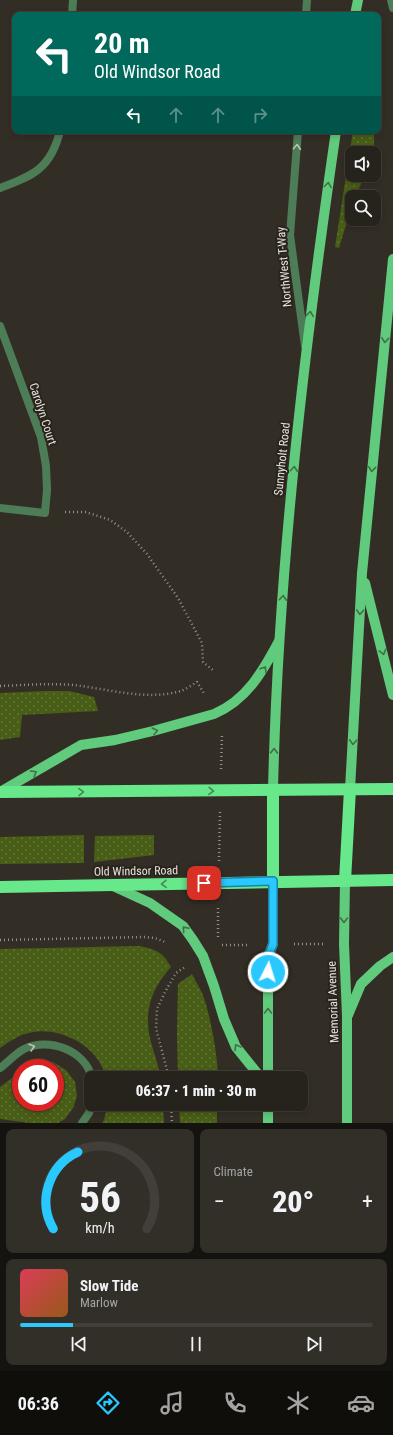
<!DOCTYPE html>
<meta charset="utf-8">
<style>
body{margin:0;font-family:"Roboto Condensed",sans-serif;background:#322f29;color:#f1f3f6;height:100vh;display:flex;flex-direction:column;font-size:15px;white-space:nowrap}
*{box-sizing:border-box;margin:0}
p{font-size:13px;color:#a4a4a3}
.icon{flex:none;width:22px;height:22px;fill:none;stroke:currentColor;stroke-width:2;stroke-linecap:round;stroke-linejoin:round}
.map{position:relative;height:1123px;overflow:hidden}
.sheet{display:flex;flex-direction:column;gap:6px;padding:6px;background:#15130f;flex:1}
.sheet>*{flex:none}
.hud{position:absolute;left:12px;top:12px;width:369px;height:122px;border-radius:8px;box-shadow:0 2px 6px #0003,0 0 0 1px #423f3b;background:#00695c;color:#fff;overflow:hidden}
.tools{position:absolute;left:345px;top:146px;display:grid;gap:8px}
.tools a{display:grid;place-items:center;width:36px;height:36px;border-radius:8px;background:#26221c;box-shadow:0 2px 6px #0003,0 0 0 1px #423f3b;font-size:20px}
.speed{position:absolute;left:12px;top:1059px;display:flex;gap:8px;font-size:20px;font-weight:700;text-align:center}
.speed>*{display:grid;place-content:center;width:52px;height:52px;border-radius:50%;background:#26221c;box-shadow:0 2px 6px #0003,0 0 0 1px #423f3b;line-height:1}
.speed .limit{border:6px solid #d22;background:#fff;color:#111}
.pin{position:absolute;display:grid;place-items:center;width:34px;height:34px;color:#fff;margin:-17px;border-radius:8px;box-shadow:0 2px 6px #0006}
.me{position:absolute;width:44px;margin:-22px;rotate:5deg;stroke-linejoin:round;filter:drop-shadow(0 0 3px #0008)}
.turn{display:flex;align-items:center;gap:14px;height:84px;padding:0 16px;font-size:18px}
.turn .icon{width:52px;height:52px;stroke-width:2.5}
.turn b{display:block;font-size:28px;line-height:34px}
.lanes{display:flex;align-items:center;height:38px;padding:0 16px;background:#0003;justify-content:center;gap:20px;direction:ltr}
.lanes .off{opacity:.35}
.big{font-size:30px;font-weight:800;line-height:1.1}
.sheet .tile{flex:1;display:flex;flex-direction:column;justify-content:center;gap:6px;min-width:0;padding:0 14px;border-radius:8px;background:#322f29}
.sheet .dial{align-items:center;gap:0}
.dial svg{height:104px;overflow:visible;fill:none;stroke:#423f3b;stroke-width:7;stroke-linecap:round;text-anchor:middle}
.dial text{fill:#f1f3f6;stroke:none}
.song{display:flex;align-items:center;gap:12px}
.cover{width:48px;height:48px;border-radius:6px;background:linear-gradient(135deg,hsl(350 70% 55%),hsl(30 70% 35%))}
.played{height:4px;border-radius:2px;background:linear-gradient(90deg,#29c8ff 15%,#423f3b 15%)}
.keys{display:flex;justify-content:space-around;direction:ltr}
.heat{display:flex;justify-content:space-between;align-items:center;font-size:22px;direction:ltr}
.sheet .tiles{flex:1;display:grid;gap:6px;grid-template-columns:1fr 1fr}
.tile:last-child{grid-column:span 2}
.trip{position:absolute;left:84px;top:1071px;width:224px;height:40px;border-radius:8px;background:#26221c;box-shadow:0 2px 6px #0003,0 0 0 1px #423f3b;font-weight:800;line-height:40px;text-align:center}
.tabs{display:flex;height:64px;justify-content:space-around;align-items:center;background:#0f0e0b;color:#a4a4a3}
.tabs .icon{width:28px;height:28px}
.tabs .selected{color:#29c8ff}
.tabs b{font-size:18px;color:#f1f3f6}
.map>svg:first-child{display:block}
</style>
<div class="map">
<svg width="393" height="1123" viewBox="0 0 393 1123">
<defs>
<pattern id="grass-dots" width="8" height="8" patternUnits="userSpaceOnUse"><rect width="8" height="8" fill="#485d15"/><path d="M2 2h.1M6 6h.1" fill="none" stroke="#627437" stroke-width="1.8" stroke-linecap="round"/></pattern>
</defs>
<rect width="100%" height="100%" fill="#332e25"/>
<g fill="url(#grass-dots)">
<polygon points="353,131 374,131 374,152 352,153 352,175 365,175 355,197 352,197 352,205 339,248 335,247"/>
<polygon points="46,691 69,691 94,697 98,711 22,715 20,737 0,740 0,693"/>
<polygon points="84,835 84,863 0,864 0,837"/>
<polygon points="154,835 154,855 94,862 95,836"/>
<path d="M139 946C155 949 163 952 171 967 151 989 143 1012 151 1042 154 1054 159 1065 160 1078H106C104 1073 103 1068 100 1063 88 1042 58 1028 33 1032 20 1034 10 1041 0 1048V949Z"/>
<path d="M192 974C195 980 199 987 202 993 210 1012 218 1057 218 1078H178L177 1033 178 984Z"/>
<polygon points="37,1061 53,1062 66,1070 75,1082 77,1096 73,1108 65,1119 58,1123 30,1123 0,1119 0,1087 21,1071 21,1102 55,1102 55,1068 26,1068"/>
<polygon points="108,1104 163,1104 164,1123 102,1123 104,1120"/>
<polygon points="179,1104 217,1104 217,1123 180,1123"/>
</g>
<g fill="none" stroke-linecap="round" stroke-linejoin="round">
<g stroke="#959189" stroke-width="2.5" stroke-dasharray="1 3" stroke-linecap="butt">
<polyline points="65,512 86,512 110,520 127,532 147,554 178,598 202,643 203,662 214,671"/>
<path d="M0 686C25 685 49 683 74 685 108 689 147 701 181 691 186 689 192 685 197 682L205 695"/>
<polyline points="221,769 222,734"/>
<polyline points="219,861 220,812"/>
<polyline points="218,937 218,906"/>
<polyline points="0,940 145,937 155,938 165,942"/>
<polyline points="294,944 323,944"/>
<polyline points="222,945 249,945"/>
<polyline points="169,1078 156,1028 157,1009 165,992 176,973 185,967"/>
<polyline points="171,1104 172,1123"/>
</g>
<g stroke="#4d7d57" stroke-width="8">
<polyline points="391,0 393,8"/>
<polyline points="306,15 307,0"/>
<polyline points="298,131 290,235 305,346"/>
<path d="M0 1068C8 1062 15 1054 24 1049 49 1037 85 1050 92 1078"/>
<polyline points="82,1123 89,1113 92,1104"/>
</g>
<g stroke="#4d7d57" stroke-width="8">
<polyline points="72,15 73,0"/>
<path d="M0 188C33 176 51 168 60 131"/>
<polyline points="0,326 41,437 46,466 47,490 45,513 0,508"/>
</g>
<g stroke="#60ca7d" stroke-width="10">
<polyline points="355,15 358,0"/>
<polyline points="365,583 393,695"/>
<polyline points="350,789 362,573 393,259"/>
<path d="M273 790C278 570 304 350 336 131"/>
<path d="M0 792 81 745 115 740 153 731 214 714C247 700 263 671 279 641"/>
<polyline points="345,881 344,944 347,1016 347,1123"/>
<polyline points="113,886 150,903 183,926 193,940 203,956 214,986 224,1019 236,1047 261,1078"/>
<polyline points="348,1015 361,984 380,966 393,957"/>
<polyline points="268,1078 268,957 273,944 273,881"/>
<polyline points="268,1123 268,1104"/>
</g>
<g stroke="#66e88b" stroke-width="12">
<polyline points="273,790 273,881"/>
<polyline points="0,792 393,789"/>
<polyline points="345,881 350,789"/>
<polyline points="0,887 393,880"/>
</g>
</g>
<defs><path id="oneway-chevron" d="M-2-3.5L2.5 0L-2 3.5" fill="none" stroke-width="1.6" stroke-linecap="round" stroke-linejoin="round"/></defs>
<g stroke="#b8c4b5">
<use href="#oneway-chevron" transform="translate(297 147) rotate(-86)"/>
<use href="#oneway-chevron" transform="translate(32 1047) rotate(-16)"/>
</g>
<g stroke="#426f48">
<use href="#oneway-chevron" transform="translate(328 185) rotate(-82)"/>
<use href="#oneway-chevron" transform="translate(310 314) rotate(-83)"/>
<use href="#oneway-chevron" transform="translate(385 340) rotate(96)"/>
<use href="#oneway-chevron" transform="translate(294 469) rotate(-85)"/>
<use href="#oneway-chevron" transform="translate(372 469) rotate(96)"/>
<use href="#oneway-chevron" transform="translate(283 598) rotate(-86)"/>
<use href="#oneway-chevron" transform="translate(360 612) rotate(93)"/>
<use href="#oneway-chevron" transform="translate(383 652) rotate(75)"/>
<use href="#oneway-chevron" transform="translate(264 669) rotate(-58)"/>
<use href="#oneway-chevron" transform="translate(155 731) rotate(-14)"/>
<use href="#oneway-chevron" transform="translate(353 742) rotate(93)"/>
<use href="#oneway-chevron" transform="translate(274 751) rotate(-89)"/>
<use href="#oneway-chevron" transform="translate(34 773) rotate(-31)"/>
<use href="#oneway-chevron" transform="translate(344 920) rotate(91)"/>
<use href="#oneway-chevron" transform="translate(185 929) rotate(-131)"/>
<use href="#oneway-chevron" transform="translate(268 1011) rotate(-90)"/>
<use href="#oneway-chevron" transform="translate(237 1047) rotate(-121)"/>
</g>
<g stroke="#488654">
<use href="#oneway-chevron" transform="translate(211 791) rotate(3)"/>
<use href="#oneway-chevron" transform="translate(81 792) rotate(-1)"/>
<use href="#oneway-chevron" transform="translate(164 884) rotate(178)"/>
</g>
<g fill="none" stroke-linecap="round" stroke-linejoin="round">
<g stroke="#1b82a6" stroke-width="10">
<polyline id="route" points="204,883 273,881 273,944 268,957 268,972"/>
</g>
<use href="#route" stroke="#29c8ff" stroke-width="7"/>
</g>
<g text-anchor="middle" dominant-baseline="central" stroke-width="4" stroke-linejoin="round" paint-order="stroke">
<g font-size="12" fill="#e6e3dd" stroke="#29241c">
<text transform="translate(284 267) rotate(-95)">NorthWest T-Way</text>
<text transform="translate(43 414) rotate(72)">Carolyn Court</text>
<text transform="translate(282 459) rotate(-84)">Sunnyholt Road</text>
<text transform="translate(136 871) rotate(-1)">Old Windsor Road</text>
<text transform="translate(333 1002) rotate(-92)">Memorial Avenue</text>
</g>
</g>
</svg>
<div class="tools">
<a><svg class="icon" aria-label="sound" viewBox="0 0 24 24"><path d="M4 9h4l5-4v14l-5-4H4zM17 9q2 3 0 6"/></svg></a>
<a><svg class="icon" aria-label="search" viewBox="0 0 24 24"><circle cx="10" cy="10" r="6"/><path d="M15 15l6 6"/></svg></a>
</div>
<div class="speed"><div class="limit">60</div></div>
<div class="pin" style="left:204px;top:883px;background:#d93025"><svg class="icon" aria-label="arrive" viewBox="0 0 24 24"><path d="M6 21V4h12l-3 4 3 4H6"/></svg></div>
<svg class="me" style="left:268px;top:972px" viewBox="-20 -20 40 40"><circle r="17" fill="#29c8ff" stroke="#fff" stroke-width="3"/><path d="M0-11L8 9 0 5-8 9z" fill="#fff"/></svg>
<div class="trip">06:37 · 1 min · 30 m</div>
<div class="hud">
<div class="turn"><svg class="icon" aria-label="left" viewBox="0 0 24 24"><path d="M17 20v-9H6M10 6l-5 5 5 5"/></svg><div><b>20 m</b>Old Windsor Road</div></div>
<div class="lanes"><svg class="icon" aria-label="left" viewBox="0 0 24 24"><path d="M17 20v-9H6M10 6l-5 5 5 5"/></svg><svg class="icon off" aria-label="ahead" viewBox="0 0 24 24"><path d="M12 20V5M6 11l6-6 6 6"/></svg><svg class="icon off" aria-label="ahead" viewBox="0 0 24 24"><path d="M12 20V5M6 11l6-6 6 6"/></svg><svg class="icon off" aria-label="right" viewBox="0 0 24 24"><path d="M7 20v-9h11M14 6l5 5-5 5"/></svg></div>
</div>
</div>
<section class="sheet">
<div class="tiles">
<div class="tile dial"><svg viewBox="0 0 100 80">
<path d="M14 69A42 42 0 1 1 86 69"/>
<path d="M14 69A42 42 0 0 1 33 10" stroke="#29c8ff"/>
<text x="50" y="56" font-size="32" font-weight="700">56</text>
<text x="50" y="72" font-size="11">km/h</text>
</svg></div>
<div class="tile"><p>Climate</p>
<div class="heat"><a>−</a><b class="big">20°</b><a>+</a></div>
</div>
<div class="tile">
<div class="song"><i class="cover"></i><div><b>Slow Tide</b><p>Marlow</p></div></div>
<div class="played"></div>
<div class="keys"><svg class="icon" aria-label="previous" viewBox="0 0 24 24"><path d="M18 5L8 12l10 7zM5 5v14"/></svg><svg class="icon" aria-label="pause" viewBox="0 0 24 24"><path d="M8 5v14M16 5v14"/></svg><svg class="icon" aria-label="next" viewBox="0 0 24 24"><path d="M6 5l10 7-10 7zM19 5v14"/></svg></div>
</div>
</div>
</section>
<nav class="tabs">
<b>06:36</b>
<svg class="icon selected" aria-label="directions" viewBox="0 0 24 24"><path d="M12 3l9 9-9 9-9-9zM9 14v-3h6M13 9l2 2-2 2"/></svg>
<svg class="icon" aria-label="music" viewBox="0 0 24 24"><path d="M9 18V5l10-2v13"/><circle cx="6" cy="18" r="3"/><circle cx="16" cy="16" r="3"/></svg>
<svg class="icon" aria-label="phone" viewBox="0 0 24 24"><path d="M5 4h4l2 5-3 2q2 4 5 5l2-3 5 2v4C11 20 4 13 5 4z"/></svg>
<svg class="icon" aria-label="climate" viewBox="0 0 24 24"><path d="M12 3v18M4 7l16 10M4 17L20 7"/></svg>
<svg class="icon" aria-label="car" viewBox="0 0 24 24"><path d="M5 17H2v-5l4-1 3-4h7l3 4 3 1v5h-3M9 17h6M6 11h13"/><circle cx="7" cy="17" r="2"/><circle cx="17" cy="17" r="2"/></svg>
</nav>
